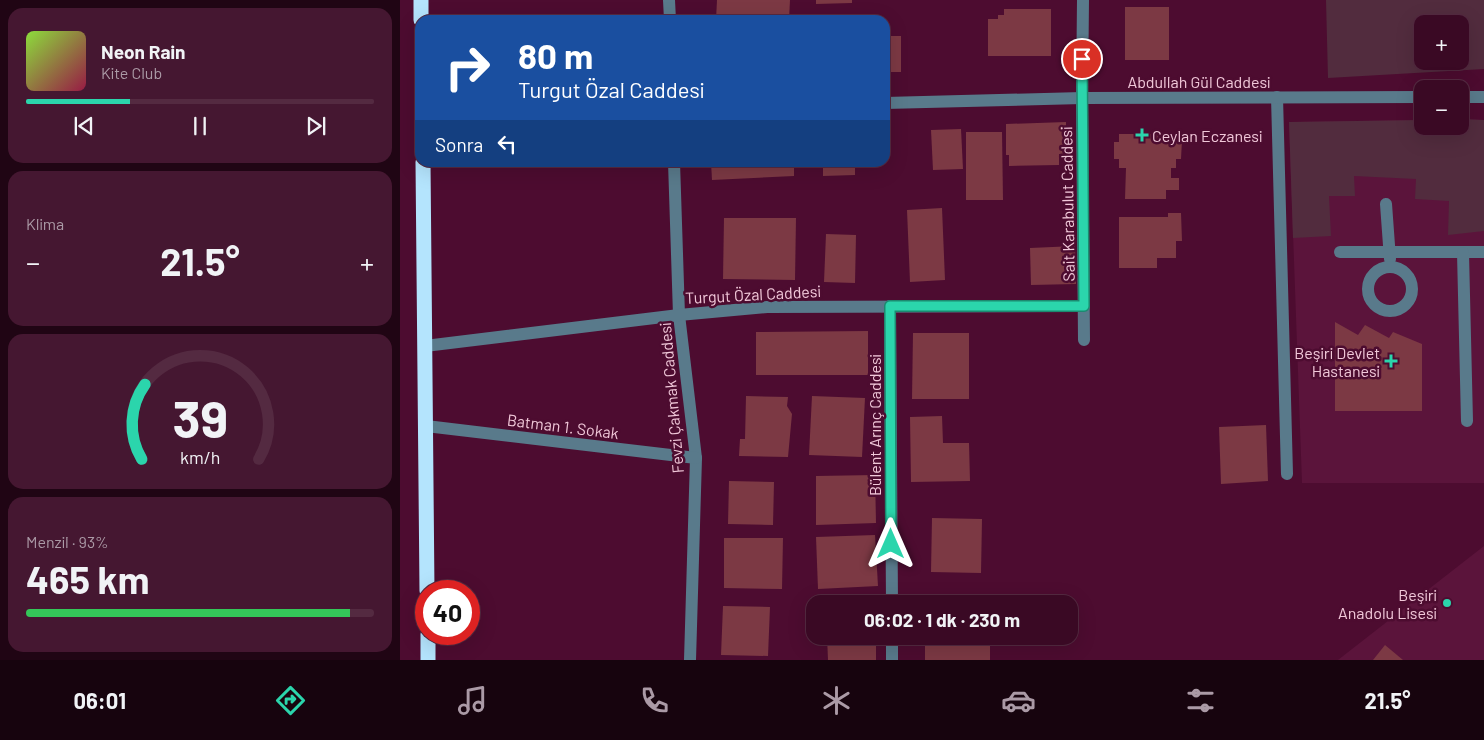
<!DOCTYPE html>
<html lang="tr">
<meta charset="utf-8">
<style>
body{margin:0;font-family:Barlow,sans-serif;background:#451731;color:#f1f3f6;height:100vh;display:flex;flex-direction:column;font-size:19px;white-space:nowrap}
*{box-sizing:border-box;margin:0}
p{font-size:16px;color:#ab9aa6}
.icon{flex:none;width:28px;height:28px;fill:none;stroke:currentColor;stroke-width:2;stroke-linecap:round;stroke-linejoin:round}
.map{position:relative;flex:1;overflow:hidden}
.sheet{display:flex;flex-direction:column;gap:8px;padding:8px;background:#200514;width:400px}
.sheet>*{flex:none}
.banner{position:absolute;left:15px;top:15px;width:475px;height:152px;border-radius:15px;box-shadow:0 5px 20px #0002,0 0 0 1px #542a41;background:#1a4fa0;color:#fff;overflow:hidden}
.tools{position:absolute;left:1014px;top:15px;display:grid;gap:10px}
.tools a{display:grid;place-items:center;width:55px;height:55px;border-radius:10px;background:#3a0924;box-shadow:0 5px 20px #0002,0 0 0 1px #542a41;font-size:25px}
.speed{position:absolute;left:15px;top:580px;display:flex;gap:10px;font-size:25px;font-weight:700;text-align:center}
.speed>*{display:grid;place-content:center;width:65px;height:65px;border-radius:50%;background:#3a0924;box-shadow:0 5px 20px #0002,0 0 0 1px #542a41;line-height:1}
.speed .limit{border:8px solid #d22;background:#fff;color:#111}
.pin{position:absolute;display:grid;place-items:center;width:42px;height:42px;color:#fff;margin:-21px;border:2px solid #fff;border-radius:50%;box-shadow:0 1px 5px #0007}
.me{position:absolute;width:55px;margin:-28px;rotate:0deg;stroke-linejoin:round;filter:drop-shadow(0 0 4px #0008)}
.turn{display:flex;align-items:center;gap:18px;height:105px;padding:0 20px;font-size:22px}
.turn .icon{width:65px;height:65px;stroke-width:2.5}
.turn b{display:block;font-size:35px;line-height:42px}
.then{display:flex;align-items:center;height:48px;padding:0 20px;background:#0003;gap:10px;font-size:19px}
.big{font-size:38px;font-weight:700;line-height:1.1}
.sheet .tile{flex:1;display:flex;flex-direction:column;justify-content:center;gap:8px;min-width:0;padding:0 18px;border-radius:15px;background:#451731}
.sheet .dial{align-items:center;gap:0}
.dial svg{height:130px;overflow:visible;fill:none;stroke:#542a41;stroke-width:7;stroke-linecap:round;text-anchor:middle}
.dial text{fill:#f1f3f6;stroke:none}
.song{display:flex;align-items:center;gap:15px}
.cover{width:60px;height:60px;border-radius:8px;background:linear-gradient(135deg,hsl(90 70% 55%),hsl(340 70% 35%))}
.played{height:5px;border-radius:2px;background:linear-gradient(90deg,#2bd5ac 30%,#542a41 30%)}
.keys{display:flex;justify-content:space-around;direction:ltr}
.heat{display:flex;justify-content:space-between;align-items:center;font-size:28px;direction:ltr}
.charge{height:8px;border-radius:4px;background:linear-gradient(90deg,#34c759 93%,#542a41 0)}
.trip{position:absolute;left:406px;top:595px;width:272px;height:50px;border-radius:15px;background:#3a0924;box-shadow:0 5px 20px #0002,0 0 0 1px #542a41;font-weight:700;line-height:50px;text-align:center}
.tab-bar{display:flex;height:80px;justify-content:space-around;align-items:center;background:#17040e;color:#ab9aa6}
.tab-bar .icon{width:35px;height:35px}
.tab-bar .active{color:#2bd5ac}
.tab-bar b{font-size:22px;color:#f1f3f6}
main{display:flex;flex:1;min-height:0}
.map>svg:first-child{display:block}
</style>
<main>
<section class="sheet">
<div class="tile">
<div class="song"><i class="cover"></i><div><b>Neon Rain</b><p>Kite Club</p></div></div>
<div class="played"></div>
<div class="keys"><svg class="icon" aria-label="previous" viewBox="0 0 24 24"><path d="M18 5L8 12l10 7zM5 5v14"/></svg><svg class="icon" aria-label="pause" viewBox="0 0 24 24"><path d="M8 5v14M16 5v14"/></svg><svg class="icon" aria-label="next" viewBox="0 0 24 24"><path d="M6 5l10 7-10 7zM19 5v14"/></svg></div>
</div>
<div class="tile"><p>Klima</p>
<div class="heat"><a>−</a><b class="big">21.5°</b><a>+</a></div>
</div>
<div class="tile dial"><svg viewBox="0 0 100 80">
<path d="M14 69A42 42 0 1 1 86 69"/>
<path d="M14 69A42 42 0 0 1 16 23" stroke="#2bd5ac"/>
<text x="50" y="56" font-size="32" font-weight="700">39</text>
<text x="50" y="72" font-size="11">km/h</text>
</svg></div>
<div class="tile"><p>Menzil · 93%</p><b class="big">465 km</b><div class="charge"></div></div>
</section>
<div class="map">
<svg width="1084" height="660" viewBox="0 0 1084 660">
<rect width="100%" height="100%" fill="#4d0c30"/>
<g fill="#5b143b">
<polygon points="1060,119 1084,120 1084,483 902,483 889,122 1022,120 1022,126 1060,126"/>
<polygon points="1084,546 1084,660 938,660"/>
</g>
<g fill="#522c3e" fill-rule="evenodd">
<path d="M926 0H1084V69L928 78ZM1022 24H1060V61H1022Z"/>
<polygon points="1060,119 1084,120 1084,231 1048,235 1049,201 1015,199 1016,179 954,176 955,196 929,196 931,236 893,238 889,122 1022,120 1022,126 1060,126"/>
</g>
<g fill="#7c3944">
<polygon points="317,0 390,0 389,20 316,20"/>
<polygon points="416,0 452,0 452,3 416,4"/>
<rect x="725" y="7" width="44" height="53"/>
<polygon points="604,9 651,9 651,56 588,56 588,19 598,19 598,15 604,15"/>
<rect x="485" y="36" width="16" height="36"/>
<polygon points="666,122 666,154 659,154 659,165 609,166 609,155 606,155 606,124"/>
<polygon points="561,129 563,169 533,170 531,130"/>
<polygon points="566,132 602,132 603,200 566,200"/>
<polygon points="719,134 775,134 775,140 782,140 781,159 776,159 776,168 771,168 771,178 779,178 779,190 766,190 766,199 725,199 726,168 719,168 719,159 714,159 714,142 719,142"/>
<polygon points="311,162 394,162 394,176 312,180"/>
<polygon points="423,162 455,162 455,175 423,176"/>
<polygon points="542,208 545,280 510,282 507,210"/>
<polygon points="768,213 781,213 782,241 776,241 776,258 757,258 757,268 719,268 719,217 768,217"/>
<polygon points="324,218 396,218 395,280 323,279"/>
<polygon points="426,234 456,235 455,283 424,282"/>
<polygon points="675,246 676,284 631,285 630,248"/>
<polygon points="935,322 958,335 965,325 989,338 993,332 1022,344 1022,411 935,411"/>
<polygon points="468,331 468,375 356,375 356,332"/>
<polygon points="513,333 569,333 569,399 512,399"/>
<polygon points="346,396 388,397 387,406 392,414 388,457 339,456 340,439 345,439"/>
<polygon points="412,396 465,398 462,457 409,455"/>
<polygon points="542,416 543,443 569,443 570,481 511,482 510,417"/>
<polygon points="866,425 868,481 821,484 819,427"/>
<polygon points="475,475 476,523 416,525 416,476"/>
<polygon points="329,481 374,482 373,525 328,524"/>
<polygon points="532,518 582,519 581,573 531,572"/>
<polygon points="475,535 478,586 418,589 416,537"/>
<polygon points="324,538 383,538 382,589 324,588"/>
<polygon points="323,606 370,607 368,656 321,655"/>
<polygon points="427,636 476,636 476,660 428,660"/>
<rect x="525" y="636" width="65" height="24"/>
<polygon points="985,645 1003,660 973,660"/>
</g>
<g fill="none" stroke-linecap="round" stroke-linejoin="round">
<g stroke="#597a8b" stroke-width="12">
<polyline points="269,0 270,20"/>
<polyline points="683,0 682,98 684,340"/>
<polyline points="877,97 887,474"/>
<polyline points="1060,97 1084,97"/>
<polyline points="485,103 682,98 1022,97"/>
<polyline points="274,162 279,315 296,458 290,660"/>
<polyline points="986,204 990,259"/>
<polyline points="940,252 1084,252"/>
<polyline points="1063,253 1067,421"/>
<circle cx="990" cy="289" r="22"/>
<polyline points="490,306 492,604"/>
<polyline points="25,346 279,315 367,307 684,306"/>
<polyline points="26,426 296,458"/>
<polyline points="492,636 492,660"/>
</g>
<g stroke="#b4e4fd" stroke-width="15">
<polyline points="21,0 21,20"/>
<polyline points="23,162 27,591"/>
<polyline points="28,634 28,660"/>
</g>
</g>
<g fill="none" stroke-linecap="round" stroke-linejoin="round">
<g stroke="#1c8a70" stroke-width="12">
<polyline id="route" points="491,544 490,306 684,306 682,59"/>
</g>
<use href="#route" stroke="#2bd5ac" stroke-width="9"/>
</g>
<g fill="#2bd5ac" stroke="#4d0c30" stroke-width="2">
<path d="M739.5 127.5h5v5h5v5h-5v5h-5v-5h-5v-5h5z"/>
<path d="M988.5 353.5h5v5h5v5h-5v5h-5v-5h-5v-5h5z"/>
<circle cx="1047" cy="603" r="5"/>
</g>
<g text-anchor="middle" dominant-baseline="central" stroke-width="5" stroke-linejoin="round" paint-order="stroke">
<g font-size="16" fill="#f1c8d9" stroke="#4d0c30">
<text x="799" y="81">Abdullah Gül Caddesi</text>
<text transform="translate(667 204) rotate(-91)">Sait Karabulut Caddesi</text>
<text transform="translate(353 294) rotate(-3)">Turgut Özal Caddesi</text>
<text transform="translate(271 398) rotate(-95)">Fevzi Çakmak Caddesi</text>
<text transform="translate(474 425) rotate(-90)">Bülent Arınç Caddesi</text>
<text transform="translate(163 426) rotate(7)">Batman 1. Sokak</text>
</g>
<g font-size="16" fill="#f1c8d9" stroke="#4d0c30" text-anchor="end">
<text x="752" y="135" text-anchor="start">Ceylan Eczanesi</text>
<text x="980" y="352">Beşiri Devlet<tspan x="980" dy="18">Hastanesi</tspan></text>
<text x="1037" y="594">Beşiri<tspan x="1037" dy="18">Anadolu Lisesi</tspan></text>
</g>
</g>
</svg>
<div class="tools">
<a>+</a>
<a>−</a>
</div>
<div class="speed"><div class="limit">40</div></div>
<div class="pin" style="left:682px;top:59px;background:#d93025"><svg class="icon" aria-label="arrive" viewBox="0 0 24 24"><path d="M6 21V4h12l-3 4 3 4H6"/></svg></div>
<svg class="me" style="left:491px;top:544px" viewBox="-20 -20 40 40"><path d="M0-17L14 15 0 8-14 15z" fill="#2bd5ac" stroke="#fff" stroke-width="4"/></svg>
<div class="trip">06:02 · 1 dk · 230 m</div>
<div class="banner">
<div class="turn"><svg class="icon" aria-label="right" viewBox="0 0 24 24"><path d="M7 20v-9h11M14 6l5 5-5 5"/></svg><div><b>80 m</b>Turgut Özal Caddesi</div></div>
<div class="then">Sonra<svg class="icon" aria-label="left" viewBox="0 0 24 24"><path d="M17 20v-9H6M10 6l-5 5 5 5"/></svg></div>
</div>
</div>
</main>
<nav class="tab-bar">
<b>06:01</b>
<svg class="icon active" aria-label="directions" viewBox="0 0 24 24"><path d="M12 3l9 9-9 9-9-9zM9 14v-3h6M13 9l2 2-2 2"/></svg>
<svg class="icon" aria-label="music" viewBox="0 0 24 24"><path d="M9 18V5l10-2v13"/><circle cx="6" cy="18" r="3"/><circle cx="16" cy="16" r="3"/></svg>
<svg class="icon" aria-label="phone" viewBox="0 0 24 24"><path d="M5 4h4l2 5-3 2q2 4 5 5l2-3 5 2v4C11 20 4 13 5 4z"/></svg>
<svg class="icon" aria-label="climate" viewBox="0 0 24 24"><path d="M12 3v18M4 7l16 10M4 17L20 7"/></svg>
<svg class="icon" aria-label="car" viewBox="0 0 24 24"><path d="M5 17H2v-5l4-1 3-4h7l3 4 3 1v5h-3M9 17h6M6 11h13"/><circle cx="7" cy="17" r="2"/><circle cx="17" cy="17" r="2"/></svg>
<svg class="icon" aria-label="filters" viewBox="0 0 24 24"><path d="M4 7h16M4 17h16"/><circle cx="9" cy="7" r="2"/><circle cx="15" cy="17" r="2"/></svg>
<b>21.5°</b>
</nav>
